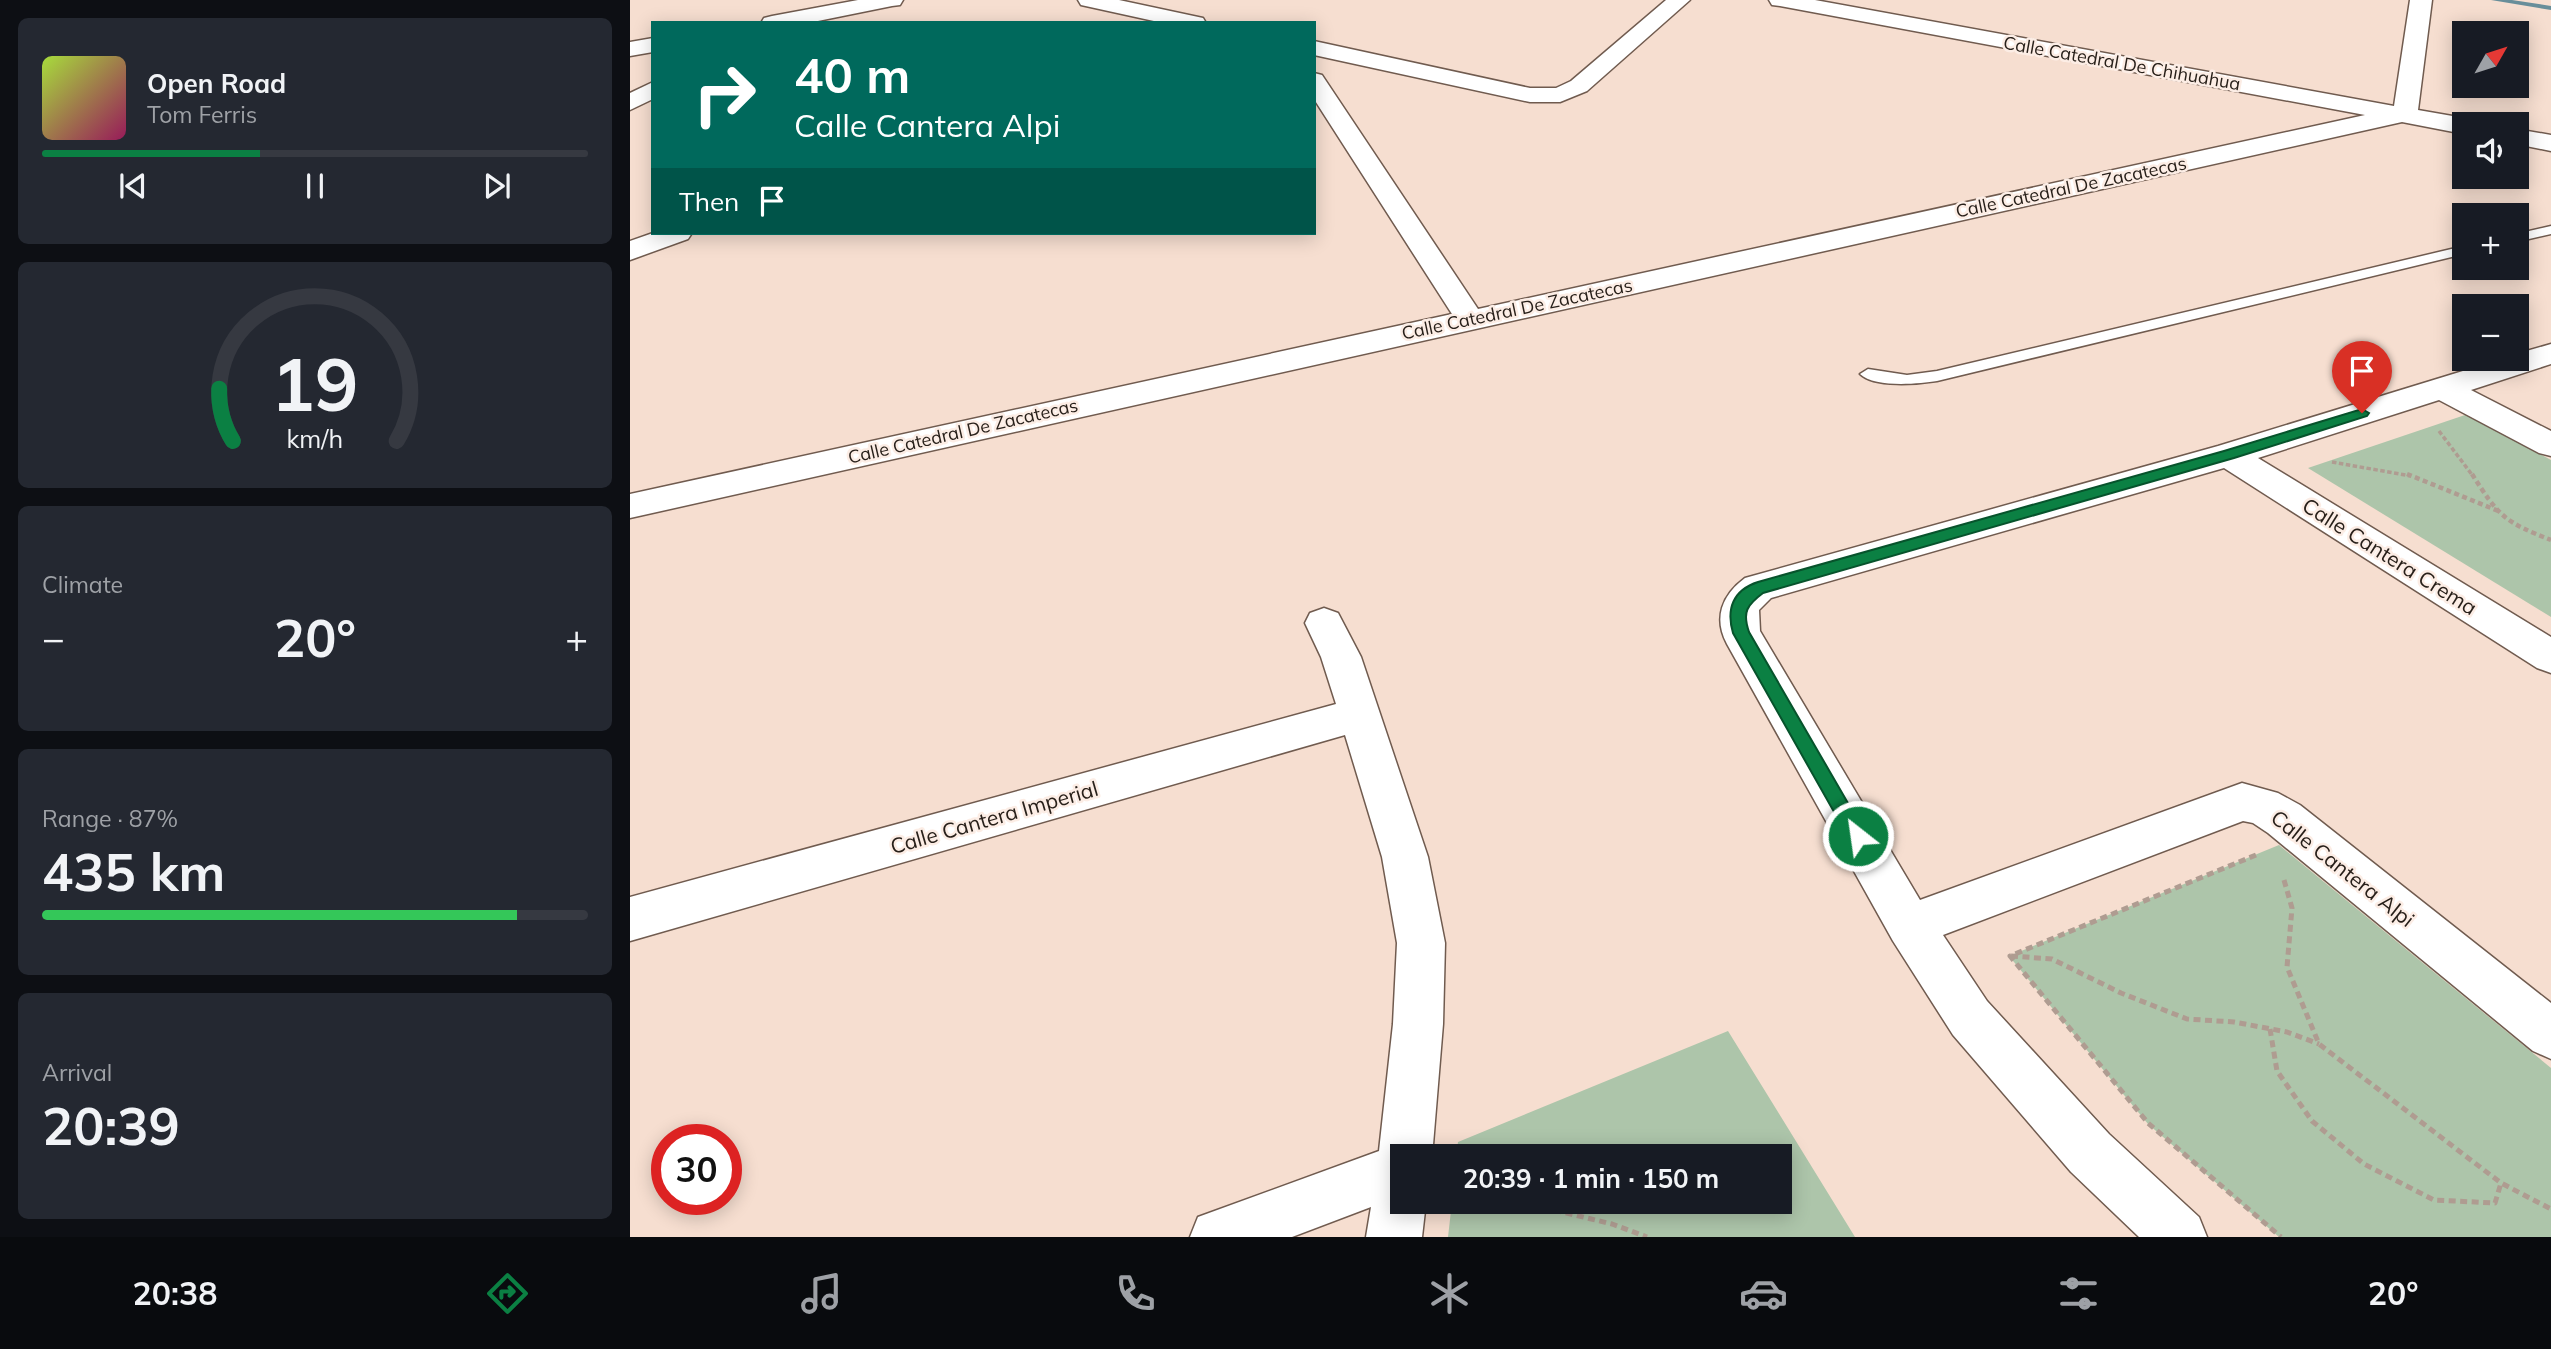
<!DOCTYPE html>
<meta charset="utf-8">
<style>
body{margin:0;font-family:Mulish,sans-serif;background:#242831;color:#f1f3f6;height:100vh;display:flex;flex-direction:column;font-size:26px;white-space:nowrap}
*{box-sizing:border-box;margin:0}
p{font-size:23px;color:#9ea1a6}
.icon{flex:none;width:38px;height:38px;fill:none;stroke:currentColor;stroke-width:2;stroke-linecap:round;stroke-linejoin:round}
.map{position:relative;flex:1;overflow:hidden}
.panel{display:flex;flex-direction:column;gap:18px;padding:18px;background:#0d0f14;width:630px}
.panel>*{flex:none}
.guide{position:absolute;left:21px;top:21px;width:665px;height:214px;border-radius:0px;box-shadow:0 4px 18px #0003;background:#00695c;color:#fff;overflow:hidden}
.needle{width:46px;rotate:51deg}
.tools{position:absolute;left:1822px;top:21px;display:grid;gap:14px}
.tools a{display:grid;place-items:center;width:77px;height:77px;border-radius:0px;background:#171b24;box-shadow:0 4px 18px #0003;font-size:35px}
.speed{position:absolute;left:21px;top:1124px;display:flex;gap:14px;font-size:35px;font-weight:700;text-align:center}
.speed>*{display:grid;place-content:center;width:91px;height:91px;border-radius:50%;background:#171b24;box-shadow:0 4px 18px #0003;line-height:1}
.speed .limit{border:10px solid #d22;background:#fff;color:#111}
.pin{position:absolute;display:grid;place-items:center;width:60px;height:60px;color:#fff;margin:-72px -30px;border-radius:50% 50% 50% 0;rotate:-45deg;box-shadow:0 0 7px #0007}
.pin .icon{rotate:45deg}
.me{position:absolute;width:77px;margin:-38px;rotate:330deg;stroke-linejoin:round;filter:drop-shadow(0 0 5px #0008)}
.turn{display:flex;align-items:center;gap:24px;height:147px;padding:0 28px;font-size:32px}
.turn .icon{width:91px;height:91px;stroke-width:2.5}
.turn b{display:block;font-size:49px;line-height:60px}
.then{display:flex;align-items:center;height:66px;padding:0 28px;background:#0003;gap:14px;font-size:26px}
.big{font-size:52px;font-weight:700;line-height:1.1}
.panel .tile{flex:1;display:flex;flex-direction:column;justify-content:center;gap:10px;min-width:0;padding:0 24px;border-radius:10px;background:#242831}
.panel .dial{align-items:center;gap:0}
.dial svg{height:182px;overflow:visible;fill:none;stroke:#363941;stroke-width:7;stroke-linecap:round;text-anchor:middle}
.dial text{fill:#f1f3f6;stroke:none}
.song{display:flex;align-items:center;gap:21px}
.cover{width:84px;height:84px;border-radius:10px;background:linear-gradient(135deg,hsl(80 70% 55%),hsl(330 70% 35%))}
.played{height:7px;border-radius:4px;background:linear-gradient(90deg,#0b8043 40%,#363941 40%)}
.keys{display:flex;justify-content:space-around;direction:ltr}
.heat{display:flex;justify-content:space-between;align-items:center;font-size:38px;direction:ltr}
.charge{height:10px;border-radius:5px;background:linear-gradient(90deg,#34c759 87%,#363941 0)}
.trip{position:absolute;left:760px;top:1144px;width:402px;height:70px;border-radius:0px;background:#171b24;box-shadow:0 4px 18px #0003;font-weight:700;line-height:70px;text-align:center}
.tabs{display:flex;height:112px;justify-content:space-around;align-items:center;background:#090b0e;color:#9ea1a6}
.tabs .icon{width:49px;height:49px}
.tabs .selected{color:#0b8043}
.tabs b{font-size:32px;color:#f1f3f6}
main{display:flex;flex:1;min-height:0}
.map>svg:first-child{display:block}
</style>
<main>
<section class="panel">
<div class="tile">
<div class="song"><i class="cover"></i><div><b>Open Road</b><p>Tom Ferris</p></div></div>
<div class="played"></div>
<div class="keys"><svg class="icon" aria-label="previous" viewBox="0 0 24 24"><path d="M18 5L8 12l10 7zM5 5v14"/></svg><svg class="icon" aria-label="pause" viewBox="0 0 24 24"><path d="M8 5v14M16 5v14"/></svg><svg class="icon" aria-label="next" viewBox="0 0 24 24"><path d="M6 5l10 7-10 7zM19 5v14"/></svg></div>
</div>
<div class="tile dial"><svg viewBox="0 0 100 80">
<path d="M14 69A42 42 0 1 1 86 69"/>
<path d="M14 69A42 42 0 0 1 8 46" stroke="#0b8043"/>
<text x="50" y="56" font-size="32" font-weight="700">19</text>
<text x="50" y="72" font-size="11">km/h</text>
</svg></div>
<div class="tile"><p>Climate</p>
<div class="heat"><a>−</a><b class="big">20°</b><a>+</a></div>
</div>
<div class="tile"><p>Range · 87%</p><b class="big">435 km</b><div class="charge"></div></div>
<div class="tile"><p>Arrival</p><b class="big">20:39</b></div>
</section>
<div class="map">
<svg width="1921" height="1237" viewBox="0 0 1921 1237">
<rect width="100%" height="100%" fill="#f6ded0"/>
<g fill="#adc5aa">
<polygon points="1838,414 1921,460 1921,617 1678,468"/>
<polygon points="1649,845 1921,1068 1921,1237 1649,1237 1518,1124 1379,956"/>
<polygon points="1098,1031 1225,1237 818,1237 822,1202 1150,1202 1150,1157 826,1157 828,1142"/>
</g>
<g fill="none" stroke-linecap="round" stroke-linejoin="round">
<polygon fill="#688e9a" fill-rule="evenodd" points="1861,0 1882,0 1921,6 1921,10"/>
<g stroke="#705b4f" stroke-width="3">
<g id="service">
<polygon points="1921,226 1921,234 1886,242 1886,234"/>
<path d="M1834 246V254L1307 381C1288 384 1244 388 1230 374L1238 369 1277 375 1307 371Z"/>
</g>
</g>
<g stroke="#705b4f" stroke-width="3">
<g id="minor">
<polygon points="228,0 273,0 270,5 262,6 178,23 131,23 134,18 142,16"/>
<polygon points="448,0 489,0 573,18 576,23 533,23 451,5"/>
<polygon points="1036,0 1060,0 957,91 930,102 900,102 684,55 684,41 900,88 926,88 941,81"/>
<polygon points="1139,0 1185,0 1764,106 1780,0 1802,0 1788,110 1834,118 1845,124 1834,124 1834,134 1772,122 0,518 0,494 822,314 684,99 684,73 692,75 848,309 1735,115 1150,6 1142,5"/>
<polygon points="23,38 23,52 0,56 0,42"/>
<polygon points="23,82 23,99 0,110 0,93"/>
<polygon points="1886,129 1921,135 1921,151 1886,144"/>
<polygon points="23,233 62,233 58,239 0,260 0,241"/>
<path d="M1921 344V364L1841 390 1921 431V456L1909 453 1809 400 1628 458 1921 637V673L1907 668 1594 468 1141 598 1129 610 1130 631 1290 900 1612 783 1648 793 1670 805 1921 1003V1059L1903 1051 1638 833 1623 823 1613 821 1313 935 1357 1001 1479 1134 1569 1217 1577 1237H1509L1441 1172 1323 1035 1263 941 1097 644C1083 618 1092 595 1115 578L1588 446 1872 359H1886V354Z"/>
<polygon points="694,608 708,613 731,657 798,857 815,943 813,1024 802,1157 772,1157 772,1202 796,1202 792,1237 736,1237 741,1207 662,1237 560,1237 568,1217 749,1151 763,1024 767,943 752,857 715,735 0,941 0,897 706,704 691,657 675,623 680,613"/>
</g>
</g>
<g stroke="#af9c91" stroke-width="3.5" stroke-dasharray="4.5 2.5" stroke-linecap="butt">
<polyline points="1809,431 1843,476"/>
<polyline points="1702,462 1781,476"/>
</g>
<g stroke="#af9c91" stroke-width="4.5" stroke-dasharray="5 3.5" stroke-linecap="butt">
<polyline points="1777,474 1871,512"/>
<path d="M1842 474C1869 517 1875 522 1921 540"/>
</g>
<g stroke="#af9c91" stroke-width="5" stroke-dasharray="7 4.5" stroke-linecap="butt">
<polyline points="1626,855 1380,956 1518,1123 1651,1237"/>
<polyline points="1654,880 1662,908 1657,967 1689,1044 1871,1183 1921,1209"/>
<polyline points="1381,956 1422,959 1491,993 1557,1019 1604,1022 1657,1032 1689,1044"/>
<polyline points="1640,1029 1647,1071 1682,1121 1734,1164 1804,1200 1865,1203 1871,1183"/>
<polyline points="891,1202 982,1224 1017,1237"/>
</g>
<use href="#service" fill="#fff" fill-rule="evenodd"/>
<use href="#minor" fill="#fff" fill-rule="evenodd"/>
</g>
<path fill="#0b8043" stroke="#07532c" stroke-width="2" d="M1732 409 1739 413 1737 416 1604 458 1133 593C1117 605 1112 612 1119 632L1237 836 1234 842 1228 844 1221 842 1103 633C1096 609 1103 590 1128 582L1594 451Z"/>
<g text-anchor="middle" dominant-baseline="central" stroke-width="5" stroke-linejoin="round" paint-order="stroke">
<g font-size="18" fill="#28201a" stroke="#fcede5">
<text transform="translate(1492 63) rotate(10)">Calle Catedral De Chihuahua</text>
<text transform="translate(1441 187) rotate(-12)">Calle Catedral De Zacatecas</text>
<text transform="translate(887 309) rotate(-12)">Calle Catedral De Zacatecas</text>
<text transform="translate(333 431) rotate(-13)">Calle Catedral De Zacatecas</text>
</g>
<g font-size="21" fill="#28201a" stroke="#fcede5">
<text transform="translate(1760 556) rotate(32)">Calle Cantera Crema</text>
<text transform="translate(364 817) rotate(-16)">Calle Cantera Imperial</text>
<text transform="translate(1713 868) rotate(38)">Calle Cantera Alpi</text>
</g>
</g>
</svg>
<div class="tools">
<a><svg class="needle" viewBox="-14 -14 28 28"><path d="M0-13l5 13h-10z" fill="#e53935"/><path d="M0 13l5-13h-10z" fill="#9ea1a6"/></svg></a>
<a><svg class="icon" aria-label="sound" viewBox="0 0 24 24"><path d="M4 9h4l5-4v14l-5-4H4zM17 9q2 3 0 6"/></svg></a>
<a>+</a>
<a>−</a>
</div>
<div class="speed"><div class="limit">30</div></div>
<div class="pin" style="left:1732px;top:413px;background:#d93025"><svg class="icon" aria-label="arrive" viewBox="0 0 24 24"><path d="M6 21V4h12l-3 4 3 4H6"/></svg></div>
<svg class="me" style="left:1228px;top:836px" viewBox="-20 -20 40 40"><circle r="17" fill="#0b8043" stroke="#fff" stroke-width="3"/><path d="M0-11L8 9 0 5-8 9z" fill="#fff"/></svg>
<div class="trip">20:39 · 1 min · 150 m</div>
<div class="guide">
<div class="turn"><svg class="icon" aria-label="right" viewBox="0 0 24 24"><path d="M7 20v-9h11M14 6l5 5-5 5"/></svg><div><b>40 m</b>Calle Cantera Alpi</div></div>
<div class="then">Then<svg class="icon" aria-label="arrive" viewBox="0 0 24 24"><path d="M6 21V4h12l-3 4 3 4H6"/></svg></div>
</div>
</div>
</main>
<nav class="tabs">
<b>20:38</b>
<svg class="icon selected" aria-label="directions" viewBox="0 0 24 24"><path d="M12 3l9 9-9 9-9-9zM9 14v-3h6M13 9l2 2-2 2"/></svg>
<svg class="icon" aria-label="music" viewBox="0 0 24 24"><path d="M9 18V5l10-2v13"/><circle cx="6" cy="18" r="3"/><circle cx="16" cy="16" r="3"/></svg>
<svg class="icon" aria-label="phone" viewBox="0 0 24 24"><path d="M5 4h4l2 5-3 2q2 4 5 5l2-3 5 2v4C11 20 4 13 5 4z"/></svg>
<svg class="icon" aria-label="climate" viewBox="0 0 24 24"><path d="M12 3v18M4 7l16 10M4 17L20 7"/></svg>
<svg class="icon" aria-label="car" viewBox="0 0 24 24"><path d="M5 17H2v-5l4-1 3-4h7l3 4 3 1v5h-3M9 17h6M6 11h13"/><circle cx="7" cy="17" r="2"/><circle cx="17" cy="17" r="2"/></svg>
<svg class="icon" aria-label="filters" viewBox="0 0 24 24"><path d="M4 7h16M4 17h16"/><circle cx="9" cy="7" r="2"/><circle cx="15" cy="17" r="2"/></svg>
<b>20°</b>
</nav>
